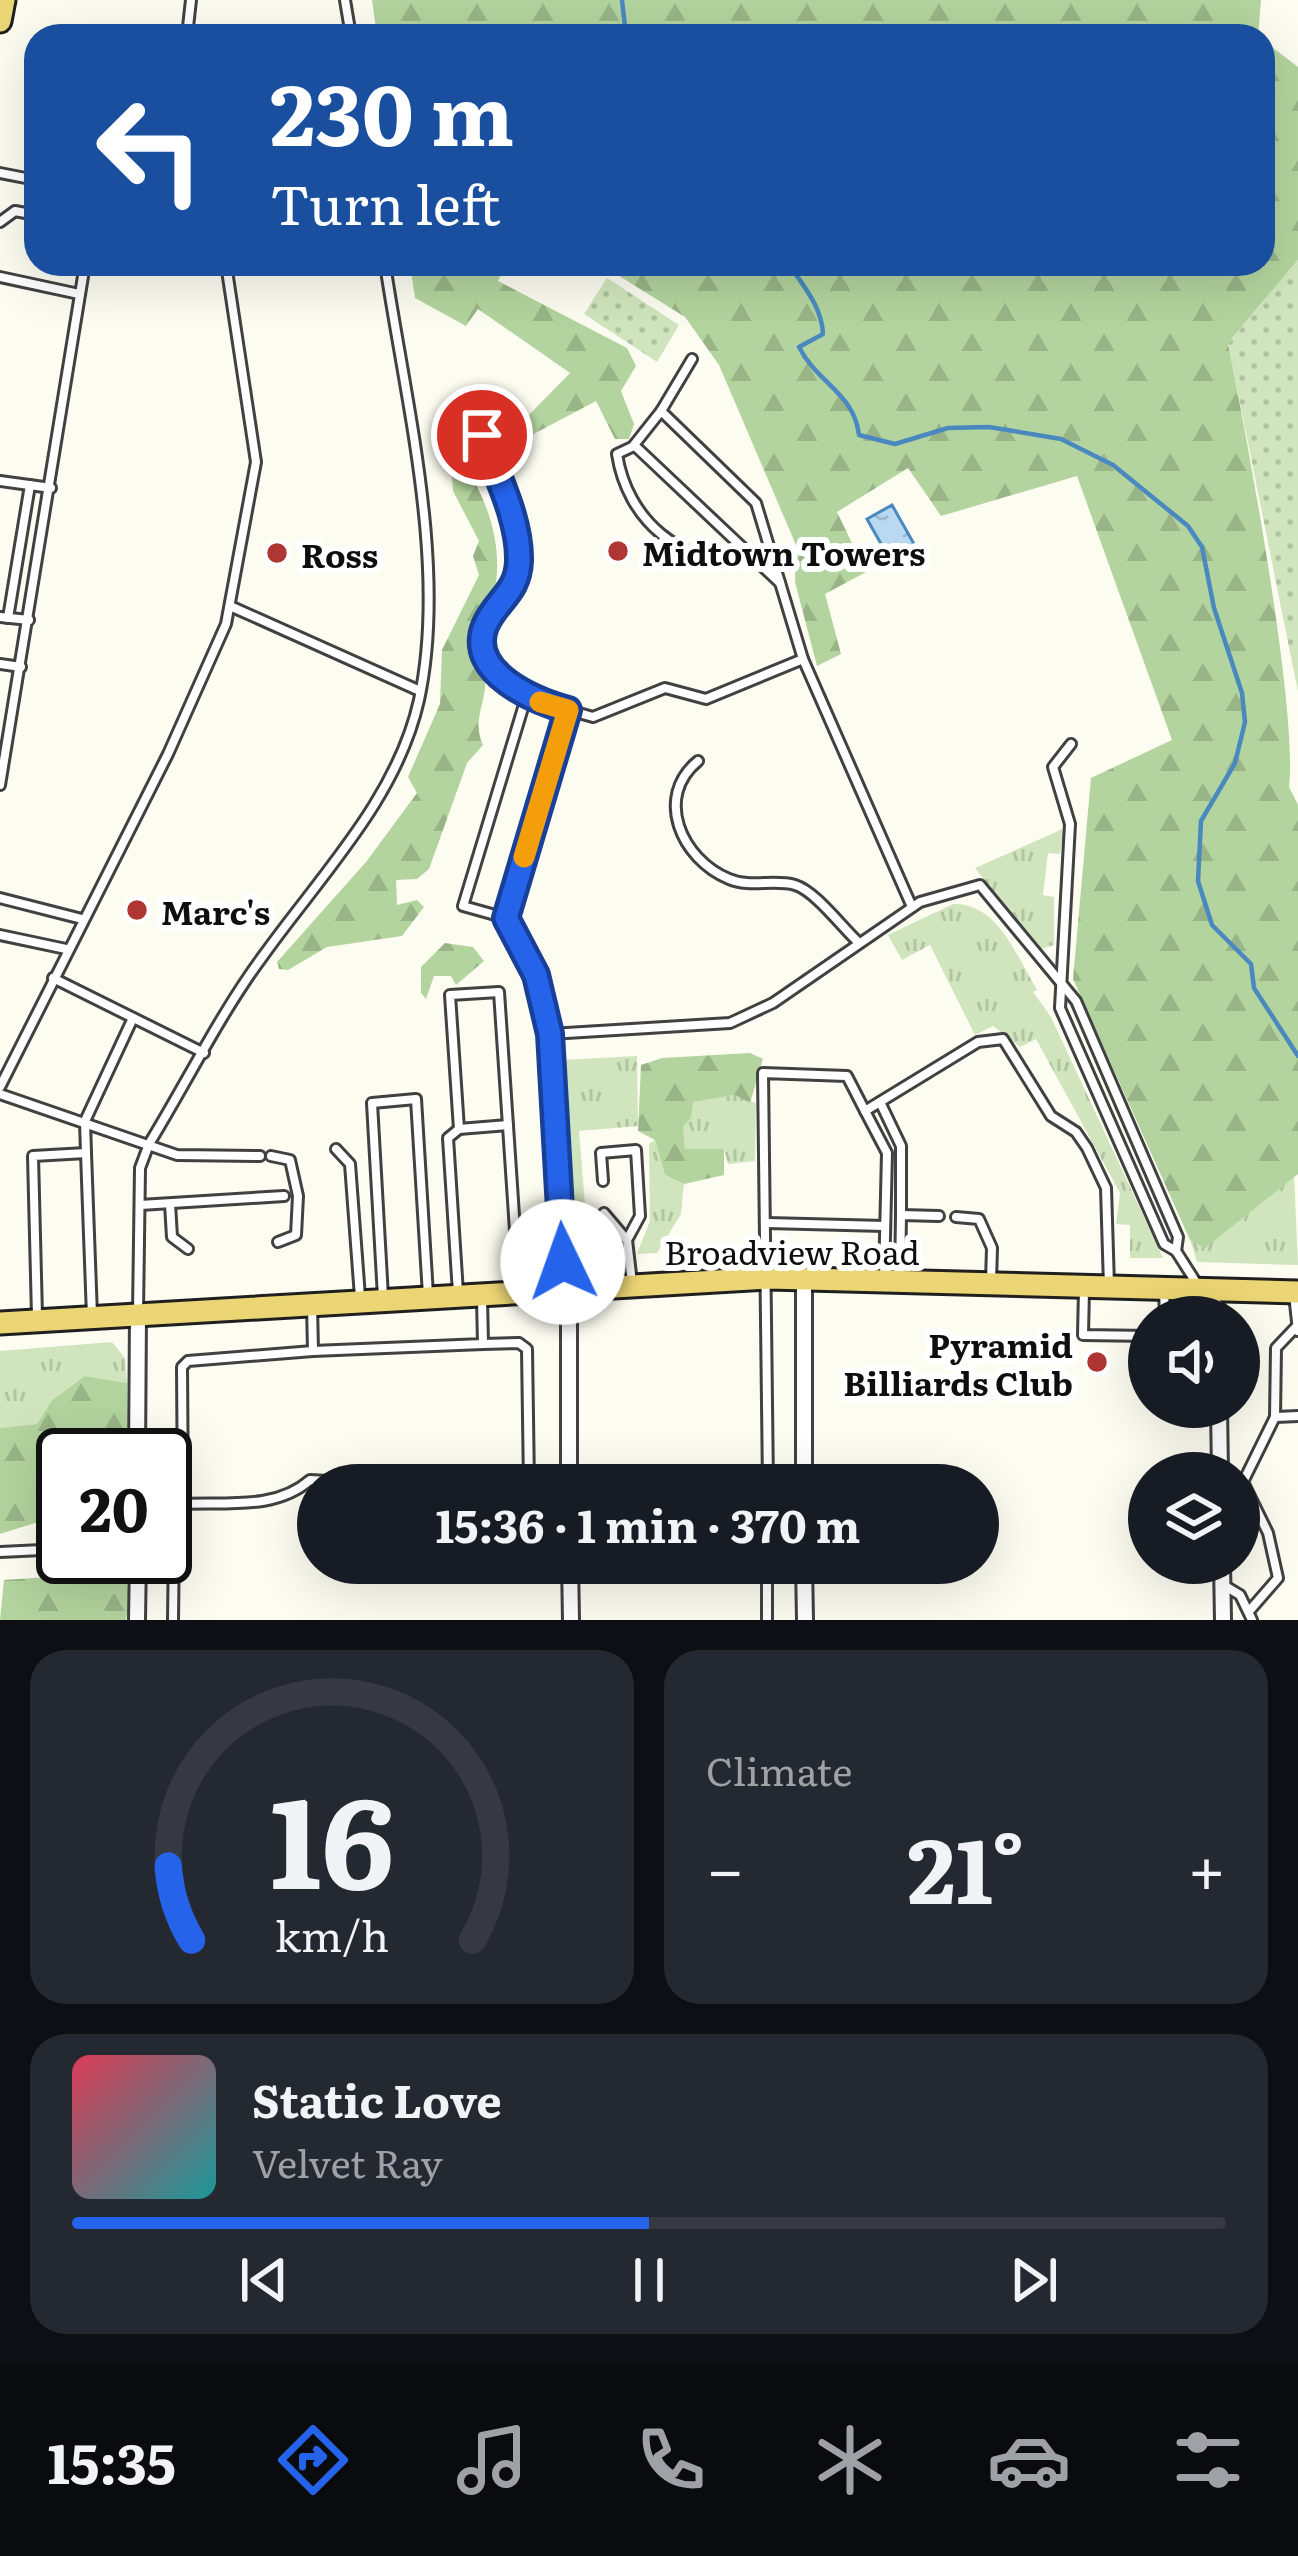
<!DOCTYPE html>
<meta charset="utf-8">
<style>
body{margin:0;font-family:Literata,serif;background:#242831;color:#f1f3f6;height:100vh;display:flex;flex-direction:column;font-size:45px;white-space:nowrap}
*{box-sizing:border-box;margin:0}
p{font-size:39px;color:#9ea1a6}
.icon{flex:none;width:66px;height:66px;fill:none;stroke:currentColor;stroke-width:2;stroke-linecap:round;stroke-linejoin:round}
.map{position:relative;height:1620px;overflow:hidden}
.panel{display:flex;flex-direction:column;gap:30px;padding:30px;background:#0d0f14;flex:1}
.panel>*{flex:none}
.top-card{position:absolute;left:24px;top:24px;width:1251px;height:252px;border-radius:36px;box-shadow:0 12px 48px #0002;background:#1a4fa0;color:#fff;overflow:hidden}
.buttons{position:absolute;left:1128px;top:1296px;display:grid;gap:24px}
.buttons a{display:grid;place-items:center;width:132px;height:132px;border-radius:50%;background:#171b24;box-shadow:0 12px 48px #0002;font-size:60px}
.speed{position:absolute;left:36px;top:1428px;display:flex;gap:24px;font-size:60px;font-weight:700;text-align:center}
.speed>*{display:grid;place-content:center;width:156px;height:156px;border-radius:50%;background:#171b24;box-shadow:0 12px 48px #0002;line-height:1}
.speed .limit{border:6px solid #111;border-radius:18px;background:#fff;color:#111}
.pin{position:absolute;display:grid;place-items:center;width:102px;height:102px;color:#fff;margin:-51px;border:6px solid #fff;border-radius:50%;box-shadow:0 3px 12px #0007}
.me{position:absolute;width:132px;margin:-66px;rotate:357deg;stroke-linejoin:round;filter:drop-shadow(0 0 9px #0008)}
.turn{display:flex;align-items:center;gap:42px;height:252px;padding:0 48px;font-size:54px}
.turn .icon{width:156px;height:156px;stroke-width:2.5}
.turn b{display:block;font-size:84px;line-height:102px}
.big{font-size:90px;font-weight:700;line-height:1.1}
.panel .tile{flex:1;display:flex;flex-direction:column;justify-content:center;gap:18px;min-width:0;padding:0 42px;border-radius:36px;background:#242831}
.panel .dial{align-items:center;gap:0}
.dial svg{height:312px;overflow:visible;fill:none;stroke:#363941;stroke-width:7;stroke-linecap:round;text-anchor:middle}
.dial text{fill:#f1f3f6;stroke:none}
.song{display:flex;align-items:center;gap:36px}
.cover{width:144px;height:144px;border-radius:18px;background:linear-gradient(135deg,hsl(350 70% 55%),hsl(180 70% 35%))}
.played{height:12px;border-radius:6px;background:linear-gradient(90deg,#2563eb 50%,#363941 50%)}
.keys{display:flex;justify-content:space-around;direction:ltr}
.heat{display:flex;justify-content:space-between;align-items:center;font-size:66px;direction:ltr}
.panel .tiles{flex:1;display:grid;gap:30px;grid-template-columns:1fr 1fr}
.tile:last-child{grid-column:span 2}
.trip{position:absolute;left:297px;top:1464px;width:702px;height:120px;border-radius:60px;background:#171b24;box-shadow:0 12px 48px #0002;font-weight:700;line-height:120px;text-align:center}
.tab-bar{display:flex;height:192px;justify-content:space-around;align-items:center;background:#090b0e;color:#9ea1a6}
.tab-bar .icon{width:84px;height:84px}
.tab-bar .active{color:#2563eb}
.tab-bar b{font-size:54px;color:#f1f3f6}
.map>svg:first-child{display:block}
</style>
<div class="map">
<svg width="1298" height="1620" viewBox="0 0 1298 1620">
<defs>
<pattern id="grass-tufts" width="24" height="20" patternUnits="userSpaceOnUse" patternTransform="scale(3)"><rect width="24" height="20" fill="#d0e5bd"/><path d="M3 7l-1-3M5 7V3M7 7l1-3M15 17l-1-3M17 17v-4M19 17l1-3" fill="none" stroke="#b1c3a1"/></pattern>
<pattern id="forest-firs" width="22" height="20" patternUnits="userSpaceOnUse" patternTransform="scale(3)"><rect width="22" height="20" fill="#b3d49e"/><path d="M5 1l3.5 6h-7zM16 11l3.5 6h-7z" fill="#99b587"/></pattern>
<pattern id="park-dots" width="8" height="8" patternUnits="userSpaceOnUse" patternTransform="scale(3)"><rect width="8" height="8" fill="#d0e5bd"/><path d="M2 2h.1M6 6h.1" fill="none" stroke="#b1c3a1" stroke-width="1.8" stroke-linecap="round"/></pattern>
<pattern id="water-ripples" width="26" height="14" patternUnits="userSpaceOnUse" patternTransform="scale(3)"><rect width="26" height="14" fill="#bad9f0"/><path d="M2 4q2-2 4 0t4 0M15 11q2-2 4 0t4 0" fill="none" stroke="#9fb9cd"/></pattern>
</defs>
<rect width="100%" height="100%" fill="#fdfcf1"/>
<g fill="url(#grass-tufts)">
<polygon points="1065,828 1060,854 1048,853 1043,895 1054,897 1054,945 1038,950 975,868"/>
<path d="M953 904C998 903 1016 955 1037 990L1033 992 1051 1017 1163 1258H1130V1225L1116 1224 1120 1193 1036 1039 1020 1047 993 1026 975 1035 930 945 902 960 888 935Z"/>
<polygon points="637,1056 638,1126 579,1131 587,1230 594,1243 615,1256 575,1258 561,1060"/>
<polygon points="735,1095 756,1103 755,1161 728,1164 724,1149 685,1149 682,1126 691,1117 692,1102"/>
<polygon points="655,1140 665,1175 684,1184 681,1214 657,1253 637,1254 650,1221 649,1144"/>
<polygon points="1294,1174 1298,1265 1197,1262 1190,1240 1205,1247"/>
<polygon points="112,1342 125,1358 127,1383 85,1376 52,1400 37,1424 0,1429 0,1351"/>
</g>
<g fill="url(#forest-firs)">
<polygon points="372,0 1261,0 1258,36 377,36"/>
<path d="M1263 40 1298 67V260L1228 343C1247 438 1298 709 1289 787L1298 805V1174L1205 1248 1190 1240 1073 979 1091 778 1172 740 1077 476 941 516 908 468 837 512 866 572 825 594 841 654 817 666 795 582 796 545 719 365 685 317 600 264H1263Z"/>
<polygon points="410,264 506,264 498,281 627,348 636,366 621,391 634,424 629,439 615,439 596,401 526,438 524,420 570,373 478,309 466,326 415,298"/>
<path d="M460 453 480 462 483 478 477 487C503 536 508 602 467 645 507 687 466 708 483 745L467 763 429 869 417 879 396 880 397 905 417 900 424 907 402 936 327 947 288 970 279 969 277 962 366 862 417 793 408 777 440 704 442 650 479 575 473 556 479 541 453 491 451 462Z"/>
<polygon points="445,943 473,947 484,961 456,985 451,976 434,976 426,999 421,993 421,967"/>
<polygon points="750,1053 763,1059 750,1103 735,1095 693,1102 691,1118 683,1126 685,1149 724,1149 724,1175 684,1184 665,1175 655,1140 638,1131 641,1065 662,1058"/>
<polygon points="85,1376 127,1383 127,1455 63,1455 63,1521 51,1518 0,1534 0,1428 37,1424 52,1400"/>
<polygon points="121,1572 131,1592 126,1620 0,1620 4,1580"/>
</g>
<g fill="url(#park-dots)">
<polygon points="1298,260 1298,692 1228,343"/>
<polygon points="607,278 679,325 657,362 584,314"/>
</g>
<polygon fill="url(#water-ripples)" stroke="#4989c0" stroke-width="3" points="892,505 914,544 889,558 867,519"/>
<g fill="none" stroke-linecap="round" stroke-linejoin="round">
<g stroke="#4989c0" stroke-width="4.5">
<polyline points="622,0 626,36"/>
<path d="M748 264 752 272 790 266C805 288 822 308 823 334L799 347C817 383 854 393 859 435L895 444 948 428 989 427 1061 439 1113 465 1188 526 1202 547 1214 608 1242 693 1245 722 1235 763 1201 821 1198 881 1212 925 1251 964 1254 988 1298 1056"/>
</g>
<g stroke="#414141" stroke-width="14">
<g id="lane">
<polyline points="345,0 351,36"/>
<polyline points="187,36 191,0"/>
<polyline points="0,173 36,180"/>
<polyline points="0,222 15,211 36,215"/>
<polyline points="0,277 79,294"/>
<polyline points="692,359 661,411 756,503 803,659"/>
<polyline points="661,411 634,445 780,583"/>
<path d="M476 418C491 462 514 508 518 554 524 627 435 619 526 698"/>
<path d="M634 446 617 454C627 520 681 566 748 560"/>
<polyline points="0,481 51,488"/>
<polyline points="230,606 420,691"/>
<polyline points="0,617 29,620"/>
<polyline points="8,618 30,485"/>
<polyline points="0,664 21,667"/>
<polyline points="1071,744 1053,767 1070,824 1060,1008 1164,1244 1176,1251 1197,1284"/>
<path d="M698 761C654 797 681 859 729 879 750 888 774 879 795 885 815 891 841 926 857 941"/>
<polyline points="0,785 85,264"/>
<polyline points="0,898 82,919"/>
<polyline points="506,918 568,710"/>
<polyline points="0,935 66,949"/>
<polyline points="53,978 204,1053"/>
<polyline points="550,1034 536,975 506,918 463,906 526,698 593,717 665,688 706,699 803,659 912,907"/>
<polyline points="0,1087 168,754 226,624 256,462 226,264"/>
<polyline points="0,1094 177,1155 260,1156"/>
<polyline points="880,1102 901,1146 901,1215"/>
<polyline points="865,1111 887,1153 884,1278"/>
<polyline points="459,1129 508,1125"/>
<polyline points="336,1149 350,1164 360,1297"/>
<polyline points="86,1153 85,1121 133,1018"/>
<polyline points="271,1156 290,1160 298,1196 296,1235 278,1242"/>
<polyline points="603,1181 601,1153 636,1150 640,1216 627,1240 632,1283"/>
<polyline points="170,1204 172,1237 188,1249"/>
<polyline points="140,1205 284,1196"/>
<polyline points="604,1213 626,1239"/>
<polyline points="956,1217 979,1219 992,1248 991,1282"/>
<polyline points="767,1223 885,1226"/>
<polyline points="900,1278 901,1215 939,1216"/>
<polyline points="568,1287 550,1034 730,1023 773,1003 920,902 980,885 1076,1001 1178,1237 1176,1251"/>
<polyline points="1084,1289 1083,1335 1149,1336"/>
<polyline points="1164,1290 1165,1317"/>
<polyline points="458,1293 448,1138 459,1129 450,995 499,992 519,1290"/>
<polyline points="1294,1294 1298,1331"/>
<polyline points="383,1297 372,1103 416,1099 428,1295"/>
<polyline points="312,1305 313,1351 483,1344 482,1299"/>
<path d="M138 1313 140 1168 149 1144C187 1082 220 1014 263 956 320 876 397 799 419 700 448 566 405 399 385 264"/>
<polyline points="37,1316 33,1156 86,1153 92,1316"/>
<polyline points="483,1344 519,1343 527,1349 529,1485"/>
<polyline points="1276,1417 1298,1416"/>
<polyline points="768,1485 763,1073 847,1076 865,1111 978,1042 1003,1039 1051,1116 1076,1132 1087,1148 1106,1188 1109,1286"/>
<path d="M183 1504C227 1502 276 1510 310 1480L400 1485"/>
<polyline points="0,1552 63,1549"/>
<polyline points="806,1570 908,1569 908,1563"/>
<polyline points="1225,1586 1240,1595 1252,1620"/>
<polyline points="1251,1609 1278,1578 1268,1533 1243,1482 1275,1417 1276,1348 1295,1328"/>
<polyline points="173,1620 174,1540 183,1504 182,1367 188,1361 313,1351"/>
<polyline points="767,1620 767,1563"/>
</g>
</g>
<g stroke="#414141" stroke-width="20">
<g id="street">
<polyline points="804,1278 804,1485"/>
<polyline points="569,1289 569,1485"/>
<polyline points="1202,1290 1224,1317"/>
<polyline points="1219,1407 1220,1473"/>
<polyline points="137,1455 138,1314"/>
<polyline points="570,1563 571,1620"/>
<polyline points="804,1563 805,1620"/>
<polyline points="1222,1563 1223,1620"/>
<polyline points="137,1620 138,1557"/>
</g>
</g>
<g stroke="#1f1f1f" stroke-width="27">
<g id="primary">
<polyline points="0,21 4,0"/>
<polyline points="0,1323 769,1278 1298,1292"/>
</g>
</g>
<use href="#lane" stroke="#fff" stroke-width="8"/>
<use href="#street" stroke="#fff" stroke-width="14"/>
<use href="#primary" stroke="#ebd574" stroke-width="21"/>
</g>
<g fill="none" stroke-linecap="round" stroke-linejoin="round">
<g stroke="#184099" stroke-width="30">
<path id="route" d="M482 435C496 474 520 519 519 561 518 593 496 600 485 626 466 673 536 701 568 710L506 918 536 975 550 1034 563 1262"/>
</g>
<use href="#route" stroke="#2563eb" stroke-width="21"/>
<polyline stroke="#f59e0b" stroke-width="21" points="524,857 568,710 540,702"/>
</g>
<g fill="#b03634" stroke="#fff" stroke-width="4.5">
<circle cx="618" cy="551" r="12"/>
<circle cx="277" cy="553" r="12"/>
<circle cx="137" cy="910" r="12"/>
<circle cx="1097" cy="1362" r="12"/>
</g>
<g text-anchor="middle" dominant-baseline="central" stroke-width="12" stroke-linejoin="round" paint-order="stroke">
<g font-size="33" font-weight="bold" fill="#0e0e0e" stroke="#fff" text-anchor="start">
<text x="642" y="551">Midtown Towers</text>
<text x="301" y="553">Ross</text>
<text x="161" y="910">Marc's</text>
<text x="1073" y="1343" text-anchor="end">Pyramid<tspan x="1073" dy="38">Billiards Club</tspan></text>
</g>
<g font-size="33" fill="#0e0e0e" stroke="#fff">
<text x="792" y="1250">Broadview Road</text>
</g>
</g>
</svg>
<div class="buttons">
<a><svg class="icon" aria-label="sound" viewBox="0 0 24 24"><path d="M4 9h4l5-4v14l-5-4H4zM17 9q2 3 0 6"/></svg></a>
<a><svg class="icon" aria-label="layers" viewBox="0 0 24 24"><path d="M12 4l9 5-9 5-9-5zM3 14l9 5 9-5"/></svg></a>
</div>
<div class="speed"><div class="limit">20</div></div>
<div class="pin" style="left:482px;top:435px;background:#d93025"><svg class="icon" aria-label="arrive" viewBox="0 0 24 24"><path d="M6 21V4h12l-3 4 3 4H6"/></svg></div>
<svg class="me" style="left:563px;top:1262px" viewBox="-20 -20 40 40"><circle r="19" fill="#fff"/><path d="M0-13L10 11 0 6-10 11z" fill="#2563eb"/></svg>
<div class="trip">15:36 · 1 min · 370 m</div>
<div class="top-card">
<div class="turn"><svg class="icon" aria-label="left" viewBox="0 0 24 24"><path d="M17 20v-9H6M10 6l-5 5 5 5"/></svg><div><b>230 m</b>Turn left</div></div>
</div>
</div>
<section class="panel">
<div class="tiles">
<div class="tile dial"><svg viewBox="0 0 100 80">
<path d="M14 69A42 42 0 1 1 86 69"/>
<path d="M14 69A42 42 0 0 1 8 50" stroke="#2563eb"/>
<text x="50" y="56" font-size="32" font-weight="700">16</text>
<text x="50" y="72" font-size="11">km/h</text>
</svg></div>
<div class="tile"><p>Climate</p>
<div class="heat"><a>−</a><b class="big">21°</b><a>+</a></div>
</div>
<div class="tile">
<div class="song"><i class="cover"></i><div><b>Static Love</b><p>Velvet Ray</p></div></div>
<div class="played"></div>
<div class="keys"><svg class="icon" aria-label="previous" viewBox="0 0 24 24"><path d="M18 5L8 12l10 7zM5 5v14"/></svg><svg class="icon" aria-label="pause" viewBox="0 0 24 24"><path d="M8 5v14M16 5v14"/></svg><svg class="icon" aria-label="next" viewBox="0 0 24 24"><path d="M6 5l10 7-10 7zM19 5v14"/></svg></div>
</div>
</div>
</section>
<nav class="tab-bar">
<b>15:35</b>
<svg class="icon active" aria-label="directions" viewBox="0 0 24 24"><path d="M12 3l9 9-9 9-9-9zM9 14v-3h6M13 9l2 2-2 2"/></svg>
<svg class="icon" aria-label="music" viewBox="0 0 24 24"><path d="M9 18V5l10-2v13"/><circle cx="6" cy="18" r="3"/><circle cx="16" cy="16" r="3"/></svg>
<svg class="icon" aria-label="phone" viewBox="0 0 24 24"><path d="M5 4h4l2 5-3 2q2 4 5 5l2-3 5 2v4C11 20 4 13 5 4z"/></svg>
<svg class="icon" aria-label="climate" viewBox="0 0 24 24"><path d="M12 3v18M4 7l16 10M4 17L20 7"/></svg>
<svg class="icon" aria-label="car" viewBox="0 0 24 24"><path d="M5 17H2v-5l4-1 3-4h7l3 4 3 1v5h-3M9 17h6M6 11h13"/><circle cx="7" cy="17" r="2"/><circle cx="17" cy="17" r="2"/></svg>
<svg class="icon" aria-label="filters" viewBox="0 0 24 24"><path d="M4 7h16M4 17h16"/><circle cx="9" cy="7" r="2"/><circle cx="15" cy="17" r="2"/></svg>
</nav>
